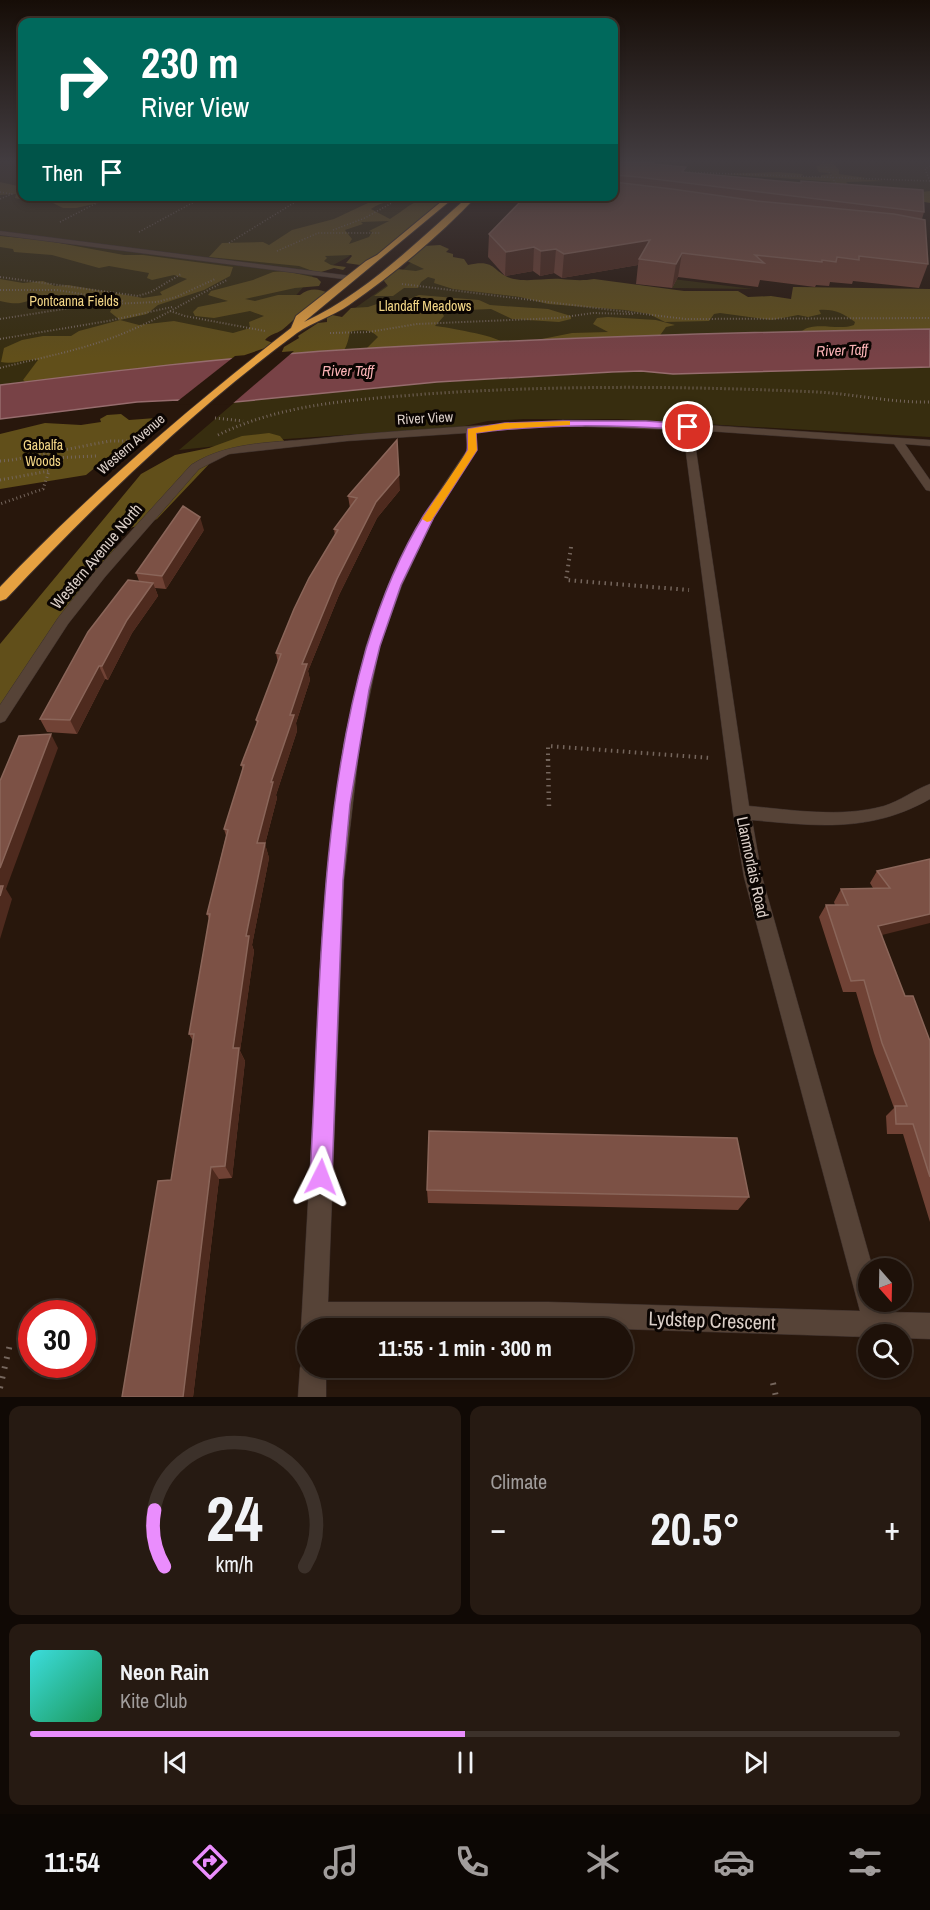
<!DOCTYPE html>
<meta charset="utf-8">
<style>
body{margin:0;font-family:"Archivo Narrow",sans-serif;background:#261a12;color:#f1f3f6;height:100vh;display:flex;flex-direction:column;font-size:22px;white-space:nowrap}
*{box-sizing:border-box;margin:0}
p{font-size:20px;color:#a19d9c}
.icon{flex:none;width:33px;height:33px;fill:none;stroke:currentColor;stroke-width:2;stroke-linecap:round;stroke-linejoin:round}
.map{position:relative;height:1397px;overflow:hidden}
.side{display:flex;flex-direction:column;gap:9px;padding:9px;background:#100905;flex:1}
.side>*{flex:none}
.top-card{position:absolute;left:18px;top:18px;width:600px;height:183px;border-radius:12px;box-shadow:0 3px 9px #0003,0 0 0 2px #3c312a;background:#00695c;color:#fff;overflow:hidden}
.needle{width:39px;rotate:160deg}
.controls{position:absolute;left:858px;top:1258px;display:grid;gap:12px}
.controls a{display:grid;place-items:center;width:54px;height:54px;border-radius:50%;background:#1e1109;box-shadow:0 3px 9px #0003,0 0 0 2px #3c312a;font-size:30px}
.speed{position:absolute;left:18px;top:1300px;display:flex;gap:12px;font-size:30px;font-weight:700;text-align:center}
.speed>*{display:grid;place-content:center;width:78px;height:78px;border-radius:50%;background:#1e1109;box-shadow:0 3px 9px #0003,0 0 0 2px #3c312a;line-height:1}
.speed .limit{border:9px solid #d22;background:#fff;color:#111}
.pin{position:absolute;display:grid;place-items:center;width:51px;height:51px;color:#fff;margin:-26px;border:3px solid #fff;border-radius:50%;box-shadow:0 2px 6px #0007}
.me{position:absolute;width:66px;margin:-33px;rotate:3deg;stroke-linejoin:round;filter:drop-shadow(0 0 4px #0008)}
.turn{display:flex;align-items:center;gap:21px;height:126px;padding:0 24px;font-size:27px}
.turn .icon{width:78px;height:78px;stroke-width:2.5}
.turn b{display:block;font-size:42px;line-height:51px}
.then{display:flex;align-items:center;height:57px;padding:0 24px;background:#0003;gap:12px;font-size:22px}
.big{font-size:45px;font-weight:800;line-height:1.1}
.side .card{flex:1;display:flex;flex-direction:column;justify-content:center;gap:9px;min-width:0;padding:0 21px;border-radius:12px;background:#261a12}
.side .dial{align-items:center;gap:0}
.dial svg{height:156px;overflow:visible;fill:none;stroke:#3c312a;stroke-width:7;stroke-linecap:round;text-anchor:middle}
.dial text{fill:#f1f3f6;stroke:none}
.song{display:flex;align-items:center;gap:18px}
.cover{width:72px;height:72px;border-radius:9px;background:linear-gradient(135deg,hsl(180 70% 55%),hsl(150 70% 35%))}
.played{height:6px;border-radius:3px;background:linear-gradient(90deg,#ea8dfd 50%,#3c312a 50%)}
.keys{display:flex;justify-content:space-around;direction:ltr}
.heat{display:flex;justify-content:space-between;align-items:center;font-size:33px;direction:ltr}
.side .tiles{flex:1;display:grid;gap:9px;grid-template-columns:1fr 1fr}
.card:last-child{grid-column:span 2}
.trip{position:absolute;left:297px;top:1318px;width:336px;height:60px;border-radius:30px;background:#1e1109;box-shadow:0 3px 9px #0003,0 0 0 2px #3c312a;font-weight:800;line-height:60px;text-align:center}
.tabs{display:flex;height:96px;justify-content:space-around;align-items:center;background:#0c0704;color:#a19d9c}
.tabs .icon{width:42px;height:42px}
.tabs .active{color:#ea8dfd}
.tabs b{font-size:27px;color:#f1f3f6}
.map>svg:first-child{display:block}
</style>
<div class="map">
<svg width="930" height="1397" viewBox="0 0 930 1397">
<rect width="100%" height="100%" fill="#28170c"/>
<g fill="#372d0f">
<polygon points="0,162 22,162 22,196 426,197 348,257 313,276 263,333 79,375 0,385"/>
<polygon points="614,162 930,162 930,198 832,203"/>
<polygon points="423,251 451,276 606,298 930,309 930,329 652,336 338,350 296,350 386,286"/>
<polygon points="673,279 753,289 672,288"/>
<polygon points="930,367 930,437 618,419 524,419 488,421 460,427 286,439 179,450 235,402 437,382 640,371 674,374"/>
</g>
<g fill="#614f1a" fill-rule="evenodd">
<polygon points="832,162 839,170 839,174 866,178 859,179 884,181 846,182 850,186 922,192 930,191 930,203 825,183 836,182 721,174 778,172 803,174 801,177 821,177 821,175 833,174 819,172 816,166 821,165 815,163"/>
<polygon points="0,182 22,187 22,196 109,197 98,203 76,208 63,208 47,200 19,199 15,198 16,194 0,195"/>
<path d="M376 197H408C396 203 382 200 371 209L390 219C411 206 414 197 441 197L442 200 438 202 440 205 434 207 433 211 410 227V230C393 243 376 256 360 265L346 263 352 256 351 255 325 256 327 258 324 261 331 265 346 267 343 270 334 268 318 273 299 266 209 257 222 243 263 242 269 245 292 230 334 219 370 202ZM389 221 369 231 372 232 369 237 349 244 352 239 345 230 363 224 361 222Z"/>
<path d="M0 236 43 240 124 255H143L233 267 230 276 204 290 158 305 147 314 120 320 139 325 174 321 233 333 250 328 249 322 264 316 250 311 214 318 195 316 193 312 198 307 228 301 208 295 211 291 253 280 273 272 285 271 317 278 321 282 319 286 295 288 245 299 255 301 278 295H300C309 288 318 288 328 293 312 303 296 318 282 330 276 334 270 334 265 340L273 343 268 347 245 355 243 361 28 384 23 380 38 360C26 358 14 365 1 362L4 348 22 340 43 336H71L79 331 120 320 110 312 112 308 110 305C97 302 85 307 72 304 62 303 57 295 46 296 24 300 24 307 0 301V279L23 283 43 281 55 286 68 285 143 298 162 295 160 292 187 279 174 275 152 280 147 278 149 273 109 266 99 268 52 255 14 252 13 249 0 247Z"/>
<path d="M440 245 449 249 446 252 453 254V257L464 259 468 265C498 258 492 274 514 279 529 282 546 278 561 279 573 280 582 281 594 279L684 291H738L748 297 771 296 791 299 793 287H798L930 289V344L805 334 802 331C815 321 838 331 854 325L855 322C842 313 835 309 819 310L821 314 808 317 798 315 772 320 720 313 714 314 709 321 665 322 649 314 625 310 548 304 520 297 453 289 434 283 435 279 428 277 421 282 418 288H404L393 296H374L388 286 381 277 397 269 416 271 424 269 407 261 424 246Z"/>
<path d="M419 295 479 300 490 305 548 309 571 316V319L559 322 512 319 491 309 444 311 442 313 444 316 435 326C446 327 496 336 502 342L362 353 378 337C372 329 359 329 350 332 349 337 347 346 344 350 334 362 295 355 281 354L284 347 299 338 298 336 318 323 327 322V317L332 315 342 317 351 308 368 307 389 300 404 301Z"/>
<polygon points="608,317 656,320 675,325 666,327 658,338 532,341 572,333 608,332 593,324 597,318"/>
<polygon points="121,414 129,420 156,418 86,475 0,489 0,434 45,423 81,425 101,422 100,419 107,415"/>
<path d="M269 433 280 436 285 442 230 454 213 460 157 519C144 527 131 526 117 532L114 555 44 639 0 712V644L141 474 175 455 209 448 242 436Z"/>
</g>
<path fill="#784246" stroke="#966c6d" stroke-width="1.5" d="M930 329V367L673 374 641 371 612 372 437 382 235 402 178 400 137 402 0 419V385C113 371 227 357 340 350 537 338 733 332 930 329Z"/>
<polygon fill="#28170c" points="294,351 231,405 174,404 235,356"/>
<g fill="none" stroke-linecap="round" stroke-linejoin="round">
<g stroke="#3d302c" stroke-width="1">
<g id="minor">
<polygon points="0,231 351,276 355,278 351,280 0,235"/>
<path d="M563 420 646 421 930 440V446L905 444 930 480V491L926 490 894 444 693 430 749 806C793 810 840 818 884 806 900 801 914 790 930 784V799C870 833 817 826 752 820L762 877 873 1269H868V1302H883L886 1312 930 1313V1339L902 1338V1335H868V1337L622 1329 327 1328 308 1329V1339L305 1338 301 1329 326 880 344 742 366 646 388 585 422 517 467 450 466 433 347 441 229 454 199 469 105 577 68 624 5 721 0 723V705L58 618 95 571 191 465C227 442 269 443 311 439 395 430 479 426 563 420ZM563 426 683 430 733 812 744 877 860 1311 549 1302H328L344 880 360 742 380 646 402 585 434 517 477 450 476 432Z"/>
<polygon points="308,1357 308,1368 326,1368 326,1397 298,1397 300,1368 304,1359"/>
</g>
</g>
<g stroke="#3d302c" stroke-width="2">
<path id="highway" d="M448 196H456L304 322C367 293 417 241 469 196H477C439 236 394 274 349 305 333 316 313 322 297 333 192 411 95 504 6 599L0 601V587C90 492 189 408 291 328L296 316 366 261 377 255Z"/>
</g>
<g stroke="#75665d" stroke-width="1.5" stroke-dasharray="1 2" stroke-linecap="butt">
<polyline points="823,162 838,187"/>
<polyline points="930,166 925,169 930,181"/>
<polyline points="680,172 930,181"/>
<polyline points="0,192 12,194 0,199"/>
<polyline points="60,222 110,196"/>
<polyline points="333,230 365,218 404,196"/>
<polyline points="139,232 205,196"/>
<polyline points="229,243 305,196"/>
<polyline points="277,251 318,233 380,233"/>
</g>
<g stroke="#75665d" stroke-width="2" stroke-dasharray="1 2" stroke-linecap="butt">
<polyline points="0,277 138,296 151,292 181,274"/>
<polyline points="402,284 685,319 930,318"/>
<polyline points="0,290 57,290 124,301"/>
<polyline points="170,311 185,316 265,331"/>
<polyline points="0,319 89,305 157,302 176,297 215,279"/>
<polyline points="330,333 369,332 417,324 558,318 593,313 633,314"/>
<polyline points="0,339 108,321 172,307"/>
<path d="M0 368C43 357 88 349 129 331 163 317 194 297 227 280"/>
</g>
<g stroke="#75665d" stroke-width="3" stroke-dasharray="1 3" stroke-linecap="butt">
<polyline points="215,418 243,421"/>
<path d="M218 435C284 403 354 400 426 394 556 385 687 386 817 392 855 394 892 403 930 402"/>
<polyline points="31,459 96,456"/>
<polyline points="12,460 110,441 129,441"/>
<polyline points="0,461 12,460"/>
<polyline points="0,480 49,471 43,489 0,504"/>
<polyline points="571,548 571,545"/>
</g>
<g stroke="#75665d" stroke-width="4" stroke-dasharray="1.5 4.5" stroke-linecap="butt">
<polyline points="571,547 566,580 689,590"/>
<polyline points="548,761 548,746 711,758"/>
</g>
<polyline stroke="#75665d" stroke-width="4.5" stroke-dasharray="1.5 5" stroke-linecap="butt" points="548,759 549,807"/>
<g stroke="#75665d" stroke-width="6" stroke-dasharray="2 8" stroke-linecap="butt">
<polyline points="773,1383 776,1397"/>
<polyline points="0,1388 10,1344"/>
</g>
<use href="#minor" fill="#564337" fill-rule="evenodd"/>
<use href="#highway" fill="#e6a141" fill-rule="evenodd"/>
</g>
<g fill="#704235">
<polygon points="614,162 655,164 685,172 924,212 922,219 928,264 919,288 853,281 852,284 830,282 829,286 816,285 815,287 760,280 758,287 678,277 672,288 636,284 638,265 562,278 554,273 540,276 533,271 505,276 488,257 489,234 519,203 519,200 614,196"/>
<polygon points="400,490 377,518 339,595 308,671 310,680 296,723 297,731 276,795 277,798 265,844 269,858 252,945 254,951 240,1051 245,1061 232,1178 219,1179 193,1397 122,1397 171,1180 193,1041 189,1034 209,919 207,914 226,836 224,829 243,770 241,765 257,724 256,720 278,663 276,653 335,536 334,529 350,508 348,496"/>
<polygon points="204,530 166,589 155,588 158,596 132,633 108,680 105,679 77,734 47,732 40,719 139,581 136,573"/>
<polygon points="930,859 882,936 905,996 930,1041 930,1222 903,1134 887,1134 886,1116 894,1108 874,1053 856,992 843,992 819,917 826,905 835,905 834,902 841,889 873,888 870,883 877,871"/>
<polygon points="427,1190 749,1197 738,1210 428,1203"/>
</g>
<g fill="#4e2a1e">
<polygon points="650,240 639,259 638,265 562,278 564,254"/>
<polygon points="534,247 533,271 505,276 506,252"/>
<polygon points="556,249 554,273 540,276 541,251"/>
<polygon points="682,253 678,277 672,288 676,264"/>
<polygon points="397,440 400,490 377,518 339,595 308,671 310,680 296,723 297,731 276,795 277,798 265,844 269,858 252,945 254,951 240,1051 245,1061 232,1178 225,1166 233,1048 257,843 271,782 290,715 302,664 337,579"/>
<polygon points="200,517 204,530 166,589 162,576"/>
<polygon points="153,583 158,596 132,633 108,680 102,666 127,620"/>
<polygon points="99,666 105,679 77,734 70,720"/>
<polygon points="51,734 58,748 6,889 12,899 0,939 0,868"/>
<polygon points="930,914 930,923 870,938 878,926"/>
<polygon points="211,1167 219,1179 193,1397 183,1397"/>
</g>
<g fill="#7c5145" stroke="#8a6559" stroke-width="1.5">
<polygon points="614,162 654,162 653,164 686,167 682,172 801,183 801,181 923,190 924,212 638,177 614,175"/>
<polygon points="614,182 672,189 757,201 894,214 925,220 928,264 859,256 859,260 837,257 836,262 822,260 822,262 755,255 764,263 682,253 676,264 639,259 650,240 564,254 556,249 541,251 534,247 506,252 489,234 522,200 519,200 523,196 614,196"/>
<polygon points="397,440 399,475 376,502 337,579 302,664 307,664 290,715 294,715 271,782 273,782 257,843 265,843 246,936 249,936 233,1048 239,1048 225,1166 211,1167 183,1397 122,1397 158,1181 171,1180 194,1034 189,1034 210,914 207,914 228,830 224,829 244,765 241,765 258,721 256,720 281,654 276,653 294,609 309,578 338,530 334,529 357,498 348,496"/>
<polygon points="183,506 200,517 162,576 136,573"/>
<polygon points="128,580 153,583 127,620 102,666 99,666 70,720 40,719 88,632"/>
<polygon points="51,734 0,868 0,781 19,736"/>
<polygon points="930,859 930,914 878,926 905,996 913,996 930,1041 930,1177 913,1124 896,1124 895,1106 907,1106 882,1043 864,980 851,981 826,905 848,905 841,889 890,888 877,871"/>
<polygon points="0,886 3,886 0,896"/>
<polygon points="429,1131 737,1138 749,1197 427,1190"/>
</g>
<linearGradient id="sky" x2="0" y2="1"><stop stop-color="#160d07"/><stop offset="0.45" stop-color="#423c40"/><stop offset="1" stop-color="#423c40" stop-opacity="0"/></linearGradient>
<rect width="930" height="358" fill="url(#sky)"/>
<path fill="#ea8dfd" stroke="#985ca4" stroke-width="1.5" d="M563 421H646L688 424 693 427 688 430C618 425 546 423 476 433L477 450 434 517 401 585 380 646 369 690 350 804 343 880 332 1177 329 1184 321 1187 313 1184 310 1177C320 1003 318 816 366 649 380 603 399 555 424 515 435 498 460 468 467 451 469 444 466 435 468 429L505 423Z"/>
<polygon fill="#f59e0b" points="567,421 570,421 570,425 505,429 476,433 477,450 431,521 427,522 422,519 468,450 468,429 505,423"/>
<g text-anchor="middle" dominant-baseline="central" stroke-width="6" stroke-linejoin="round" paint-order="stroke">
<g font-size="14" fill="#f4d787" stroke="#0b0502">
<text x="74" y="301">Pontcanna Fields</text>
<text x="425" y="306">Llandaff Meadows</text>
<text x="43" y="445">Gabalfa<tspan x="43" dy="16">Woods</tspan></text>
</g>
<g font-size="14" fill="#dbcfc8" stroke="#0b0502">
<text transform="translate(425 418) rotate(-3)">River View</text>
<text transform="translate(131 444) rotate(-41)">Western Avenue</text>
</g>
<g font-size="15" font-style="italic" fill="#f8b1b4" stroke="#0b0502">
<text transform="translate(842 350) rotate(-2)">River Taff</text>
<text x="348" y="370">River Taff</text>
</g>
<g font-size="16" fill="#dbcfc8" stroke="#0b0502">
<text transform="translate(96 556) rotate(-50)">Western Avenue North</text>
<text transform="translate(753 867) rotate(78)">Llanmorlais Road</text>
</g>
<g font-size="20" fill="#dbcfc8" stroke="#0b0502">
<text transform="translate(712 1320) rotate(2)">Lydstep Crescent</text>
</g>
</g>
</svg>
<div class="controls">
<a><svg class="needle" viewBox="-14 -14 28 28"><path d="M0-13l5 13h-10z" fill="#e53935"/><path d="M0 13l5-13h-10z" fill="#a19d9c"/></svg></a>
<a><svg class="icon" aria-label="search" viewBox="0 0 24 24"><circle cx="10" cy="10" r="6"/><path d="M15 15l6 6"/></svg></a>
</div>
<div class="speed"><div class="limit">30</div></div>
<div class="pin" style="left:688px;top:427px;background:#d93025"><svg class="icon" aria-label="arrive" viewBox="0 0 24 24"><path d="M6 21V4h12l-3 4 3 4H6"/></svg></div>
<svg class="me" style="left:321px;top:1177px" viewBox="-20 -20 40 40"><path d="M0-17L14 15 0 8-14 15z" fill="#ea8dfd" stroke="#fff" stroke-width="4"/></svg>
<div class="trip">11:55 · 1 min · 300 m</div>
<div class="top-card">
<div class="turn"><svg class="icon" aria-label="right" viewBox="0 0 24 24"><path d="M7 20v-9h11M14 6l5 5-5 5"/></svg><div><b>230 m</b>River View</div></div>
<div class="then">Then<svg class="icon" aria-label="arrive" viewBox="0 0 24 24"><path d="M6 21V4h12l-3 4 3 4H6"/></svg></div>
</div>
</div>
<section class="side">
<div class="tiles">
<div class="card dial"><svg viewBox="0 0 100 80">
<path d="M14 69A42 42 0 1 1 86 69"/>
<path d="M14 69A42 42 0 0 1 9 40" stroke="#ea8dfd"/>
<text x="50" y="56" font-size="32" font-weight="700">24</text>
<text x="50" y="72" font-size="11">km/h</text>
</svg></div>
<div class="card"><p>Climate</p>
<div class="heat"><a>−</a><b class="big">20.5°</b><a>+</a></div>
</div>
<div class="card">
<div class="song"><i class="cover"></i><div><b>Neon Rain</b><p>Kite Club</p></div></div>
<div class="played"></div>
<div class="keys"><svg class="icon" aria-label="previous" viewBox="0 0 24 24"><path d="M18 5L8 12l10 7zM5 5v14"/></svg><svg class="icon" aria-label="pause" viewBox="0 0 24 24"><path d="M8 5v14M16 5v14"/></svg><svg class="icon" aria-label="next" viewBox="0 0 24 24"><path d="M6 5l10 7-10 7zM19 5v14"/></svg></div>
</div>
</div>
</section>
<nav class="tabs">
<b>11:54</b>
<svg class="icon active" aria-label="directions" viewBox="0 0 24 24"><path d="M12 3l9 9-9 9-9-9zM9 14v-3h6M13 9l2 2-2 2"/></svg>
<svg class="icon" aria-label="music" viewBox="0 0 24 24"><path d="M9 18V5l10-2v13"/><circle cx="6" cy="18" r="3"/><circle cx="16" cy="16" r="3"/></svg>
<svg class="icon" aria-label="phone" viewBox="0 0 24 24"><path d="M5 4h4l2 5-3 2q2 4 5 5l2-3 5 2v4C11 20 4 13 5 4z"/></svg>
<svg class="icon" aria-label="climate" viewBox="0 0 24 24"><path d="M12 3v18M4 7l16 10M4 17L20 7"/></svg>
<svg class="icon" aria-label="car" viewBox="0 0 24 24"><path d="M5 17H2v-5l4-1 3-4h7l3 4 3 1v5h-3M9 17h6M6 11h13"/><circle cx="7" cy="17" r="2"/><circle cx="17" cy="17" r="2"/></svg>
<svg class="icon" aria-label="filters" viewBox="0 0 24 24"><path d="M4 7h16M4 17h16"/><circle cx="9" cy="7" r="2"/><circle cx="15" cy="17" r="2"/></svg>
</nav>
